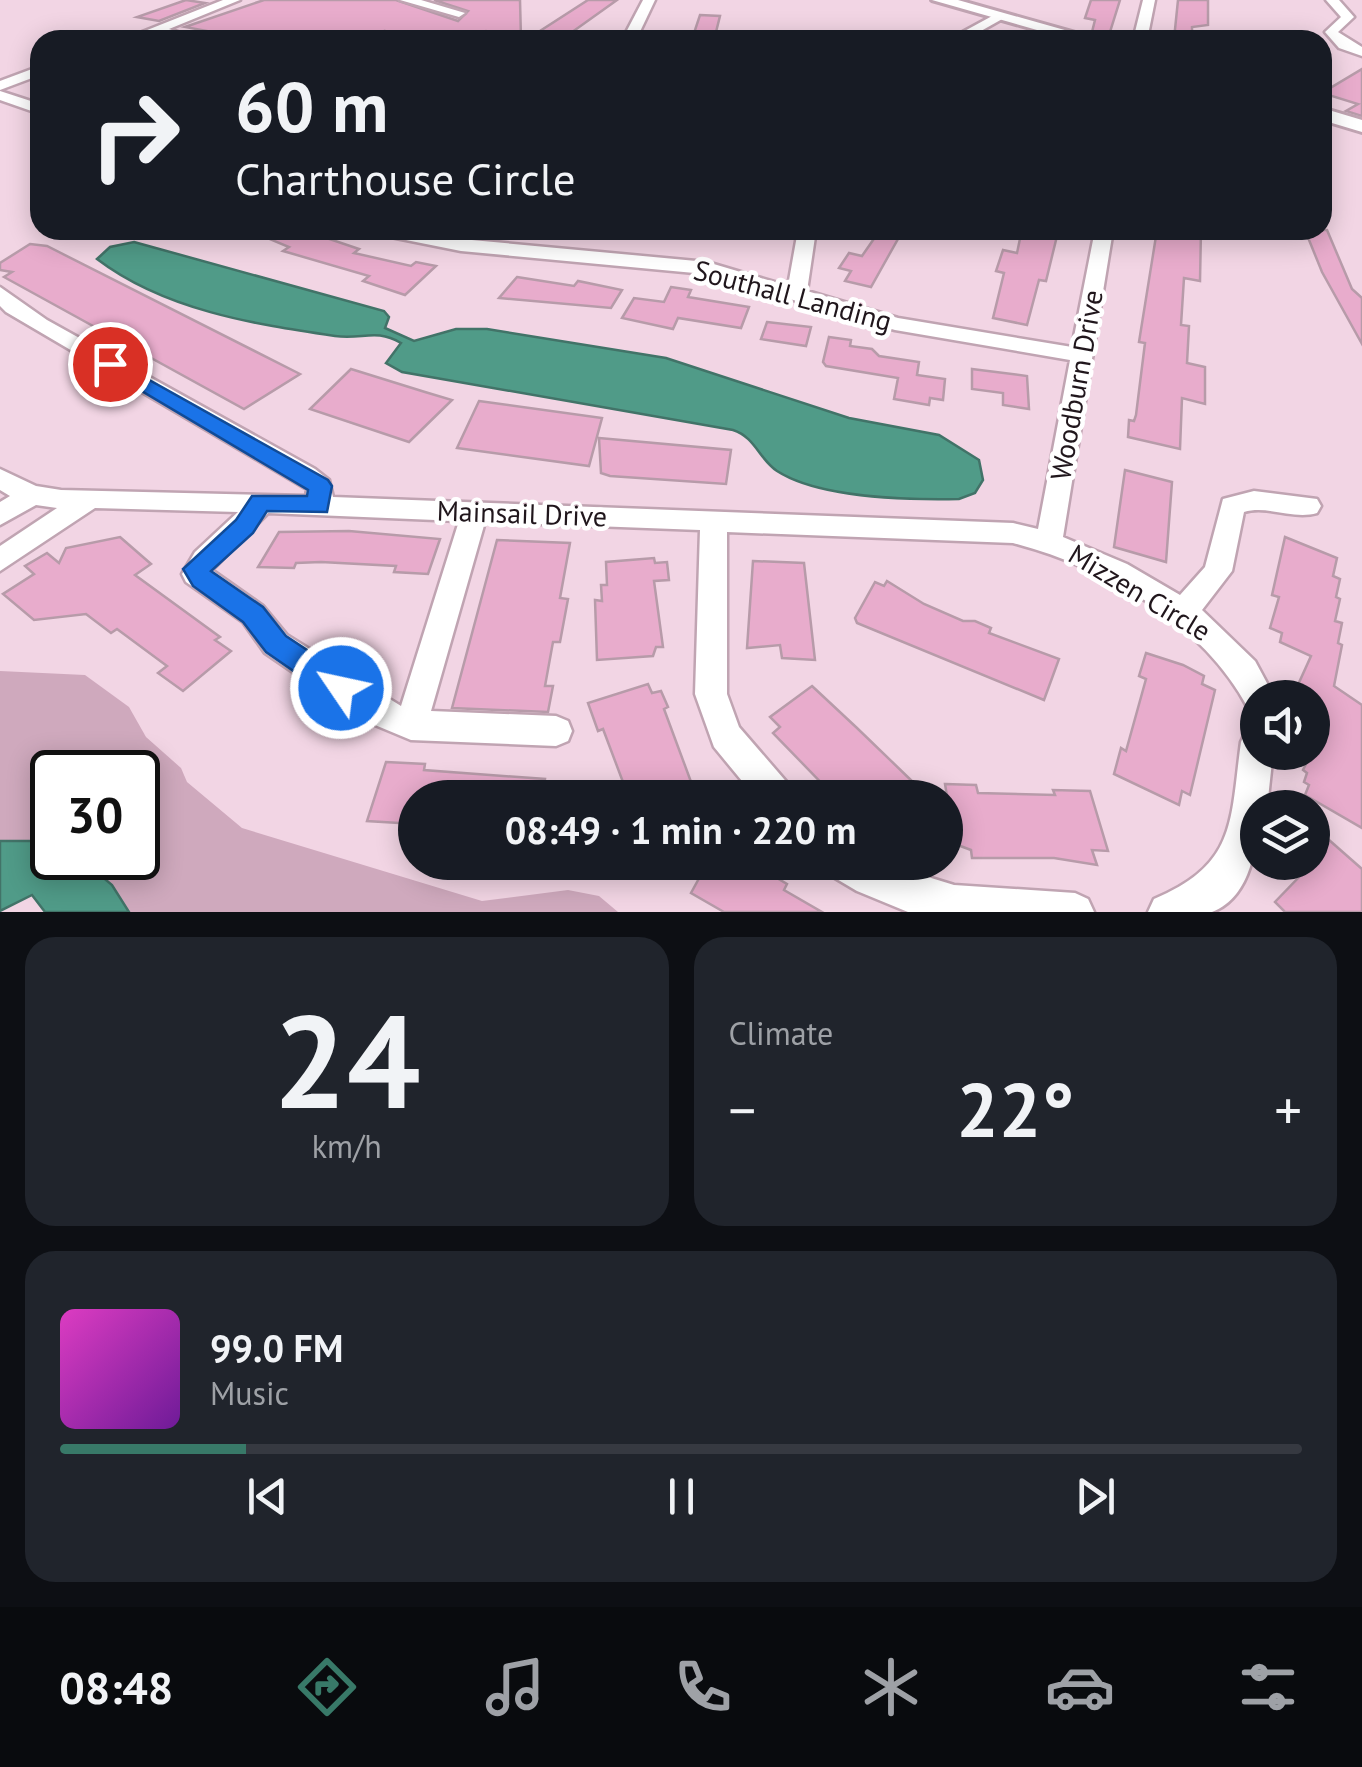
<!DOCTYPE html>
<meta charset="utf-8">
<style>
body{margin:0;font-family:"PT Sans",sans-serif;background:#20242c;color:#f1f3f6;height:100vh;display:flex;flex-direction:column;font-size:38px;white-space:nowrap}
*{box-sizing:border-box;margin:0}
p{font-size:32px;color:#9ea1a6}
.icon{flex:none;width:55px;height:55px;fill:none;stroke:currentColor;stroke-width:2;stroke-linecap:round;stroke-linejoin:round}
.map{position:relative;height:912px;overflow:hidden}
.details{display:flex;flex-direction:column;gap:25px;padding:25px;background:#0d0f14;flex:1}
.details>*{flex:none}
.top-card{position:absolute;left:30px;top:30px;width:1302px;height:210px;border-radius:30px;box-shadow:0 5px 25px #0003;background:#171b24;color:#f1f3f6;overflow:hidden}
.tools{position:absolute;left:1240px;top:680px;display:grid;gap:20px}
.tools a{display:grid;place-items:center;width:90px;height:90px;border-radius:50%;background:#171b24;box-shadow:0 5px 25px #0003;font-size:50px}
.speed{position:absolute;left:30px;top:750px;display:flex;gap:20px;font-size:50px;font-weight:700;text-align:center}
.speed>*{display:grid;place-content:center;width:130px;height:130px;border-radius:50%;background:#171b24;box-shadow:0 5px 25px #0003;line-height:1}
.speed .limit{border:5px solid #111;border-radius:15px;background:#fff;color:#111}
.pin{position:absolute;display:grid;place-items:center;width:85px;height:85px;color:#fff;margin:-42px;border:5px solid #fff;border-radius:50%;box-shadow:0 2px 10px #0007}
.me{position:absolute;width:110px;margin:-55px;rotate:304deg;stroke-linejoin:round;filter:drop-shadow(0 0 8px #0008)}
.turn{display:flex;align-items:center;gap:35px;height:210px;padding:0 40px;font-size:45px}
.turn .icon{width:130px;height:130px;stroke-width:2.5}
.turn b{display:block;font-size:70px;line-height:85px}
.big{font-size:75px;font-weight:800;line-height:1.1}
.details .widget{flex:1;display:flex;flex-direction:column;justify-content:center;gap:15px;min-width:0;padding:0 35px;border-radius:30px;background:#20242c}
.details .dial{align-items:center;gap:0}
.dial b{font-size:130px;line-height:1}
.song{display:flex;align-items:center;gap:30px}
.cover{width:120px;height:120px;border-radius:15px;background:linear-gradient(135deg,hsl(310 70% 55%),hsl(280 70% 35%))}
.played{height:10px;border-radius:5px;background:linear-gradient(90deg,#387968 15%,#363941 15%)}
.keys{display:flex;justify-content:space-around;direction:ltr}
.heat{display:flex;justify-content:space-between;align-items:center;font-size:55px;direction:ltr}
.details .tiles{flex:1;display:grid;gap:25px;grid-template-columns:1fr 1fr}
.widget:last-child{grid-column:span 2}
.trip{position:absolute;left:398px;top:780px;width:565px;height:100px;border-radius:50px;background:#171b24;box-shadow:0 5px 25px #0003;font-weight:800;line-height:100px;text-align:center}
.tabs{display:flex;height:160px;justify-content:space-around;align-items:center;background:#090b0e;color:#9ea1a6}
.tabs .icon{width:70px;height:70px}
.tabs .active{color:#387968}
.tabs b{font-size:45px;color:#f1f3f6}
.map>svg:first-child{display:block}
</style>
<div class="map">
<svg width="1362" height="912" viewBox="0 0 1362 912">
<rect width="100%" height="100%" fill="#f2d5e4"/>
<polygon fill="#cfa9bd" points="0,671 85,675 129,707 146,737 181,768 187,782 242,828 482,901 568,890 599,896 618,912 129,912 112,885 80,858 138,858 138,772 52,772 52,841 0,841"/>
<g fill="#509b88" stroke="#427368" stroke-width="2.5">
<path d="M134 242 384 311 389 317 385 328 414 341 456 329H487L666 358 849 418 939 435 979 460 983 480 975 493 959 499C908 500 819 498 777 471 759 459 755 437 733 430L402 372 386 363 401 343C375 328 363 340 335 336 253 324 164 310 97 259L110 247Z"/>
<polygon points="0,841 52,841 52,858 80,858 112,885 129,912 45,912 32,895 0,911"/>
</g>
<g fill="#e8accc" stroke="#b79ba9" stroke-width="2.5">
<polygon points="186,0 205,3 159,21 137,17"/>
<polygon points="264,0 396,0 458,21 468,11 434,0 520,0 521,39 486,31 468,40 426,40 385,31 384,40 255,40 185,27"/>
<polygon points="588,0 617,0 568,35 540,31"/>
<polygon points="1091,0 1120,0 1109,35 1092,32 1095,20 1085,18"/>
<polygon points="1178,0 1208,0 1208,25 1192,27 1192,40 1174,39"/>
<polygon points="700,15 720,16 714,40 692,39"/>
<polygon points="1362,69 1362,116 1346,111 1358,104 1322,93"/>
<polygon points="248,230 303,230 359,249 354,253 411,266 416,262 436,266 405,295 363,281 369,276 283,251 289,247"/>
<polygon points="880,230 903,230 871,287 845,281 851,271 839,268 849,253 862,256"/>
<polygon points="1034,230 1057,230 1056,240 1046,281 1039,280 1027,325 993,318 1004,273 996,271 1003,250 1017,253 1021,234"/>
<polygon points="1157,230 1201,230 1200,281 1184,278 1181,325 1189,326 1187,363 1205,367 1205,404 1182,398 1180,449 1128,437 1129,420 1134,421 1136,415 1145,343 1139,342"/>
<polygon points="1305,230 1327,230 1352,289 1362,298 1362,344 1322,272"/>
<polygon points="30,244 47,246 300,374 244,409 4,277 12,272 0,270 0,263"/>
<polygon points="517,277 574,286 578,281 622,290 611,308 499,298"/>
<polygon points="671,287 691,290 688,297 749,307 741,328 678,318 673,329 622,318 634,298 664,302"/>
<polygon points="767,322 811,327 806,346 761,339"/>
<polygon points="829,337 851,340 850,346 872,349 879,356 919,362 917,375 945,379 943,400 930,398 929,405 894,399 898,378 826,366 823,362"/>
<polygon points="351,369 425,392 452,400 409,442 310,409"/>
<polygon points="972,369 1027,376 1029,409 1003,405 1003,393 972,389"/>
<polygon points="479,401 602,418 589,466 457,448"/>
<polygon points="599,438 731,450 726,484 610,476 601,473"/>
<polygon points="1125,470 1172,482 1166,562 1114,547"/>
<polygon points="349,531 440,539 428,574 394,572 396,566 321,562 296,563 294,568 258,567 279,532"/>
<polygon points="120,537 151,564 135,575 220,637 215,640 231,651 183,691 158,673 167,666 117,629 111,633 86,614 34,620 3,594 34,574 25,566 47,553 59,563 66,548"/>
<polygon points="1285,537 1337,558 1333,576 1340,579 1336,597 1340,599 1335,621 1342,623 1338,643 1342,645 1334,686 1362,705 1362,828 1305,795 1309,785 1304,782 1307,773 1303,770 1312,752 1312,698 1292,698 1311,656 1280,642 1282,633 1270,628 1279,597 1272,595"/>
<polygon points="497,540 570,543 560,598 568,599 560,642 553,642 545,686 553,686 548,712 452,708"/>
<polygon points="654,558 655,563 667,562 669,580 654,581 663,647 656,647 653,656 597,660 595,600 602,601 601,585 607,585 606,562"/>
<polygon points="753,561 804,563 815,660 782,658 780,645 747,648"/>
<polygon points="887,581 924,604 963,621 975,621 991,628 989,633 1059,659 1044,700 857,623 855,618 875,582 884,586"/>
<polygon points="1146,653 1183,665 1204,676 1202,684 1215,690 1190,795 1182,791 1179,805 1114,774 1121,748 1126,751 1146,679 1139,676"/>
<polygon points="648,684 652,693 661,691 668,707 664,709 697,798 629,798 603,729 598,731 588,703"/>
<polygon points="812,686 857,728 914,783 897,798 836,798 773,733 780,727 770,717"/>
<polygon points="386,762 425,764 424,770 545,779 542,798 415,798 415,824 367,821"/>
<polygon points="945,784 976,785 978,793 1055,795 1053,790 1090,791 1108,851 1092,850 1097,865 1054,858 972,858 971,850 955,844"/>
<polygon points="1312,825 1362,869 1362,912 1285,912 1275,902 1299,877 1284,862 1312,862"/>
<polygon points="708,862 759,862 779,874 777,878 787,884 784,890 822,912 724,912 691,893"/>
</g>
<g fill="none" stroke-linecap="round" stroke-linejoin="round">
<g stroke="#c0a4b2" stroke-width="5">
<g id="minor">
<polygon points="223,0 240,0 169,29 202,40 157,34 141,40 122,40"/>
<polygon points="400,0 421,0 465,13 459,17"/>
<polygon points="643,0 655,0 636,40 622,40"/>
<polygon points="1143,0 1155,0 1147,40 1133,40"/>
<polygon points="1326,0 1339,0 1354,17 1338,32 1362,47 1362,56 1339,48 1325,32 1341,17"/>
<polygon points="994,15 1004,18 965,40 948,40"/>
<polygon points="40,66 40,75 0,90 0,81"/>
<polygon points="0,91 40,104 40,114 0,100"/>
<path d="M377 230H414L461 239 707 262 788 286 798 230H816L807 291 898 318 1072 347 1095 230H1113L1063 537 1127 564 1180 595 1205 567 1223 499 1254 491 1317 499 1321 506 1317 513C1293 520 1268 505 1244 512L1232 571 1202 610 1255 661 1275 698H1258V711L1248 708C1202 622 1105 567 1013 543L727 532V694L739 727 790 786 795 798H756L714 747 695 694 700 530 485 522 431 711 556 716 568 721 572 731 568 741 556 746 411 740 363 720 265 653 243 622 186 582 182 574 195 552 238 512 95 508 0 571V546L57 508 36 505 0 525V502L10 496 0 490V469L36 486 61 490 306 496 307 489 6 312 0 306V287L47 320 315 469 329 480 333 497 1013 523 1038 529 1070 360 895 330 705 274 461 251 386 236ZM268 513 459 521 401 706 287 635 263 606 212 570Z"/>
<path d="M1258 727V752H1273L1267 808H1258C1258 842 1252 897 1212 912 1195 912 1166 912 1148 912L1154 899C1237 864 1230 822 1241 742L1246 731Z"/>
<polygon points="825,862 879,862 954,885 1075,893 1088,899 1094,912 908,912 857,891 830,875"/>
</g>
</g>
<g stroke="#c0a4b2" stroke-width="6">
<g id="tertiary">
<polygon points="932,0 958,0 1100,40 1072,40"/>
<polygon points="1322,108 1362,120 1362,132 1322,120"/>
</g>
</g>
<use href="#minor" fill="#fff" fill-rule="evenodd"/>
<use href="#tertiary" fill="#fff" fill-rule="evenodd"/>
</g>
<polygon fill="#1a73e8" stroke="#114b97" stroke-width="2.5" points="110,358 328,480 332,486 327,512 267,511 253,533 211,571 263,607 286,636 351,679 356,688 351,697 341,700 331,697 266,652 243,622 193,586 183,569 236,520 252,496 307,496 308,490 103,368 103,360"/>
<g text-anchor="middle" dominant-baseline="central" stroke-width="9" stroke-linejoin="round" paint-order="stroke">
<g font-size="28" fill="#20161c" stroke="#fff">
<text transform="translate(793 295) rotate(15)">Southall Landing</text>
<text transform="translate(1076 385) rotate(-80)">Woodburn Drive</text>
<text transform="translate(522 513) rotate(2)">Mainsail Drive</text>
<text transform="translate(1140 592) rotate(31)">Mizzen Circle</text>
</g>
</g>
</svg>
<div class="tools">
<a><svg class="icon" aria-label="sound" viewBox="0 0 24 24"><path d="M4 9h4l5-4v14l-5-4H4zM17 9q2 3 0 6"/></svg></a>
<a><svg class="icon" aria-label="layers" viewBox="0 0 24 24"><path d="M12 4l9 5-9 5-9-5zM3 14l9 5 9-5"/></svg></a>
</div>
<div class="speed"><div class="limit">30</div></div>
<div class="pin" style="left:110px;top:364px;background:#d93025"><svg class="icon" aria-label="arrive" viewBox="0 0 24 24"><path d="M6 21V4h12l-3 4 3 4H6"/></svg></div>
<svg class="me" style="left:341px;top:688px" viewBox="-20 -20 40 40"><circle r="17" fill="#1a73e8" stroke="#fff" stroke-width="3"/><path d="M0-11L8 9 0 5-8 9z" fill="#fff"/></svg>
<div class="trip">08:49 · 1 min · 220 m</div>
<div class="top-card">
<div class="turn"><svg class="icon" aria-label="right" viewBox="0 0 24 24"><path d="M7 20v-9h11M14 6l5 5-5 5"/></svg><div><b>60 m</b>Charthouse Circle</div></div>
</div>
</div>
<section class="details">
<div class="tiles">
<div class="widget dial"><b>24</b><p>km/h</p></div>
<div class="widget"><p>Climate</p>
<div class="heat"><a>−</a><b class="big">22°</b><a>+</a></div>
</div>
<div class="widget">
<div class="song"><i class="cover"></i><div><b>99.0 FM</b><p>Music</p></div></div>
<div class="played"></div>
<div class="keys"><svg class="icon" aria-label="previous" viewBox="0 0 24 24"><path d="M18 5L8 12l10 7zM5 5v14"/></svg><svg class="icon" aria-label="pause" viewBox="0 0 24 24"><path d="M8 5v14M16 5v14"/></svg><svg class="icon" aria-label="next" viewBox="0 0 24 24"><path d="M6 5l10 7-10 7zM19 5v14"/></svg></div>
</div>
</div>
</section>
<nav class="tabs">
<b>08:48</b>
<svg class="icon active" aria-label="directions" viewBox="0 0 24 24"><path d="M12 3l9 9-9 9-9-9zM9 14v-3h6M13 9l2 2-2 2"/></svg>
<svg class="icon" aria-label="music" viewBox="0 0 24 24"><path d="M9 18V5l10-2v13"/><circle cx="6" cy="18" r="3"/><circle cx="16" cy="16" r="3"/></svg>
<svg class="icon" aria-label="phone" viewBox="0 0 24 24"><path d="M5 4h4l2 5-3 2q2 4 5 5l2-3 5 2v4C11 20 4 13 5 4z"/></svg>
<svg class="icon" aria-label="climate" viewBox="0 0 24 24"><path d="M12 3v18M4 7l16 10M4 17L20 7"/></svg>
<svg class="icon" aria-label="car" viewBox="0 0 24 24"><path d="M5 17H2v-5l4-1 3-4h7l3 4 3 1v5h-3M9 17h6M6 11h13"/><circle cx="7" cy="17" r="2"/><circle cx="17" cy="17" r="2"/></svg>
<svg class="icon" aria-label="filters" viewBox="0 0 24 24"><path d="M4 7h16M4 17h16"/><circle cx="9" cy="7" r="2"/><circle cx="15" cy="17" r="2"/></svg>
</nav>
